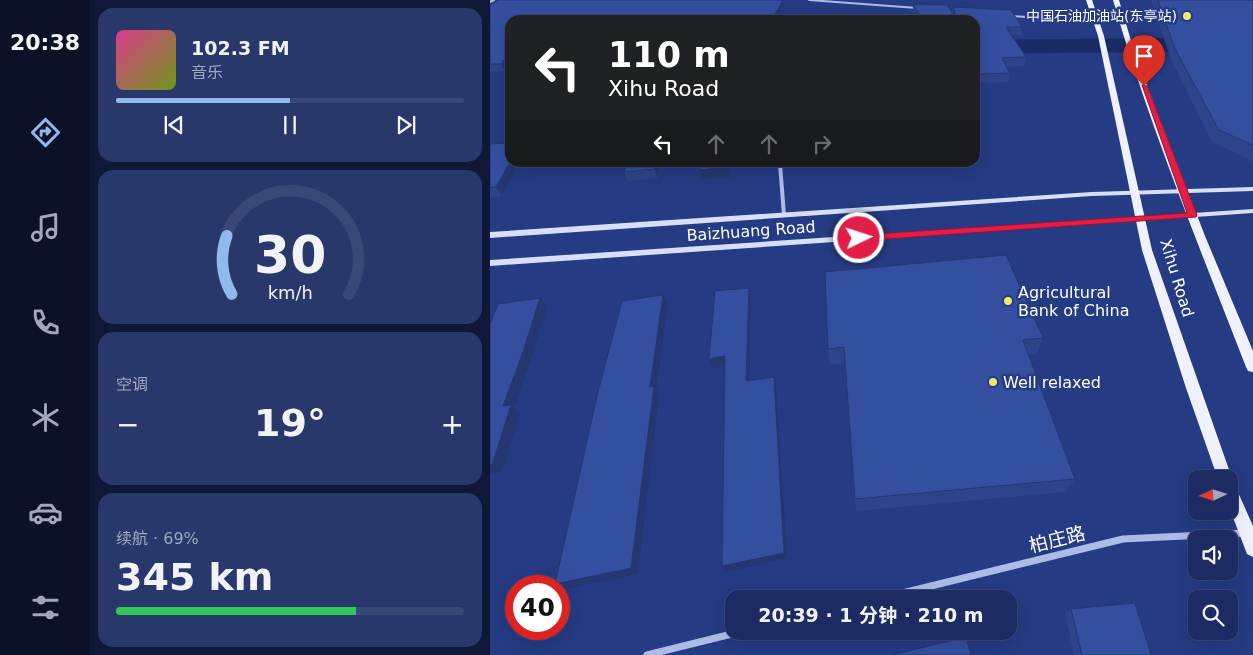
<!DOCTYPE html>
<html lang="zh">
<meta charset="utf-8">
<style>
body{margin:0;font-family:"DejaVu Sans","Noto Sans SC",sans-serif;background:#29386b;color:#f1f3f6;height:100vh;display:flex;flex-direction:column;font-size:19px;white-space:nowrap}
*{box-sizing:border-box;margin:0}
p{font-size:16px;color:#a0a7be}
.icon{flex:none;width:28px;height:28px;fill:none;stroke:currentColor;stroke-width:2;stroke-linecap:round;stroke-linejoin:round}
.map{position:relative;flex:1;overflow:hidden}
.panel{display:flex;flex-direction:column;gap:8px;padding:8px;background:#0f1836;width:400px}
.panel>*{flex:none}
.guide{position:absolute;left:15px;top:15px;width:475px;height:152px;border-radius:15px;box-shadow:0 5px 20px #0002,0 0 0 1px #3a4877;background:#202124;color:#fff;overflow:hidden}
.needle{width:32px;rotate:266deg}
.controls{position:absolute;left:698px;top:470px;display:grid;gap:10px}
.controls a{display:grid;place-items:center;width:50px;height:50px;border-radius:10px;background:#1c2c62;box-shadow:0 5px 20px #0002,0 0 0 1px #3a4877;font-size:25px}
.speed{position:absolute;left:15px;top:575px;display:flex;gap:10px;font-size:25px;font-weight:700;text-align:center}
.speed>*{display:grid;place-content:center;width:65px;height:65px;border-radius:50%;background:#1c2c62;box-shadow:0 5px 20px #0002,0 0 0 1px #3a4877;line-height:1}
.speed .limit{border:8px solid #d22;background:#fff;color:#111}
.pin{position:absolute;display:grid;place-items:center;width:42px;height:42px;color:#fff;margin:-51px -21px;border-radius:50% 50% 50% 0;rotate:-45deg;box-shadow:0 0 5px #0007}
.pin .icon{rotate:45deg}
.me{position:absolute;width:55px;margin:-28px;rotate:86deg;stroke-linejoin:round;filter:drop-shadow(0 0 4px #0008)}
.turn{display:flex;align-items:center;gap:18px;height:105px;padding:0 20px;font-size:22px}
.turn .icon{width:65px;height:65px;stroke-width:2.5}
.turn b{display:block;font-size:35px;line-height:42px}
.lanes{display:flex;align-items:center;height:48px;padding:0 20px;background:#0003;justify-content:center;gap:25px;direction:ltr}
.lanes .off{opacity:.35}
.big{font-size:38px;font-weight:700;line-height:1.1}
.panel .card{flex:1;display:flex;flex-direction:column;justify-content:center;gap:8px;min-width:0;padding:0 18px;border-radius:15px;background:#29386b}
.panel .dial{align-items:center;gap:0}
.dial svg{height:130px;overflow:visible;fill:none;stroke:#3a4877;stroke-width:7;stroke-linecap:round;text-anchor:middle}
.dial text{fill:#f1f3f6;stroke:none}
.song{display:flex;align-items:center;gap:15px}
.cover{width:60px;height:60px;border-radius:8px;background:linear-gradient(135deg,hsl(330 70% 55%),hsl(80 70% 35%))}
.played{height:5px;border-radius:2px;background:linear-gradient(90deg,#90b9f0 50%,#3a4877 50%)}
.keys{display:flex;justify-content:space-around;direction:ltr}
.heat{display:flex;justify-content:space-between;align-items:center;font-size:28px;direction:ltr}
.charge{height:8px;border-radius:4px;background:linear-gradient(90deg,#34c759 69%,#3a4877 0)}
.trip{position:absolute;left:235px;top:590px;width:292px;height:50px;border-radius:15px;background:#1c2c62;box-shadow:0 5px 20px #0002,0 0 0 1px #3a4877;font-weight:700;line-height:50px;text-align:center}
main{display:flex;flex:1;min-height:0}
.menu{display:flex;flex-direction:column;width:90px;justify-content:space-around;align-items:center;background:#0b1227;color:#a0a7be}
.menu .icon{width:35px;height:35px}
.menu .on{color:#90b9f0}
.menu b{font-size:22px;color:#f1f3f6}
.map>svg:first-child{display:block}
</style>
<main>
<nav class="menu">
<b>20:38</b>
<svg class="icon on" aria-label="directions" viewBox="0 0 24 24"><path d="M12 3l9 9-9 9-9-9zM9 14v-3h6M13 9l2 2-2 2"/></svg>
<svg class="icon" aria-label="music" viewBox="0 0 24 24"><path d="M9 18V5l10-2v13"/><circle cx="6" cy="18" r="3"/><circle cx="16" cy="16" r="3"/></svg>
<svg class="icon" aria-label="phone" viewBox="0 0 24 24"><path d="M5 4h4l2 5-3 2q2 4 5 5l2-3 5 2v4C11 20 4 13 5 4z"/></svg>
<svg class="icon" aria-label="climate" viewBox="0 0 24 24"><path d="M12 3v18M4 7l16 10M4 17L20 7"/></svg>
<svg class="icon" aria-label="car" viewBox="0 0 24 24"><path d="M5 17H2v-5l4-1 3-4h7l3 4 3 1v5h-3M9 17h6M6 11h13"/><circle cx="7" cy="17" r="2"/><circle cx="17" cy="17" r="2"/></svg>
<svg class="icon" aria-label="filters" viewBox="0 0 24 24"><path d="M4 7h16M4 17h16"/><circle cx="9" cy="7" r="2"/><circle cx="15" cy="17" r="2"/></svg>
</nav>
<section class="panel">
<div class="card">
<div class="song"><i class="cover"></i><div><b>102.3 FM</b><p>音乐</p></div></div>
<div class="played"></div>
<div class="keys"><svg class="icon" aria-label="previous" viewBox="0 0 24 24"><path d="M18 5L8 12l10 7zM5 5v14"/></svg><svg class="icon" aria-label="pause" viewBox="0 0 24 24"><path d="M8 5v14M16 5v14"/></svg><svg class="icon" aria-label="next" viewBox="0 0 24 24"><path d="M6 5l10 7-10 7zM19 5v14"/></svg></div>
</div>
<div class="card dial"><svg viewBox="0 0 100 80">
<path d="M14 69A42 42 0 1 1 86 69"/>
<path d="M14 69A42 42 0 0 1 11 33" stroke="#90b9f0"/>
<text x="50" y="56" font-size="32" font-weight="700">30</text>
<text x="50" y="72" font-size="11">km/h</text>
</svg></div>
<div class="card"><p>空调</p>
<div class="heat"><a>−</a><b class="big">19°</b><a>+</a></div>
</div>
<div class="card"><p>续航 · 69%</p><b class="big">345 km</b><div class="charge"></div></div>
</section>
<div class="map">
<svg width="763" height="655" viewBox="0 0 763 655">
<rect width="100%" height="100%" fill="#253b83"/>
<g fill="none" stroke-linecap="round" stroke-linejoin="round">
<polygon fill="#1a2a63" fill-rule="evenodd" points="763,37 763,51 485,54 485,40"/>
<g stroke="#adbce7" stroke-width="2">
<polyline points="319,0 427,8"/>
<polyline points="521,16 605,22"/>
</g>
<polyline stroke="#adbce7" stroke-width="2.5" points="0,2 4,0"/>
<polyline stroke="#adbce7" stroke-width="3" points="290,162 290,165"/>
<polyline stroke="#adbce7" stroke-width="4" points="290,164 294,215"/>
<g stroke="#adbce7" stroke-width="7">
<polyline points="388,599 633,539 755,533"/>
<polyline points="157,655 254,631"/>
</g>
<g fill="#d7def6" fill-rule="evenodd">
<polygon points="763,187 763,191 602,196 0,238 0,232 602,192"/>
<polygon points="763,209 763,213 0,266 0,260"/>
</g>
<g fill="#eff2fd" fill-rule="evenodd">
<polygon points="596,0 602,0 614,36 662,250 743,481 763,526 763,557 757,554 739,507 739,479 728,479 696,388 652,250 608,36"/>
<path d="M623 0H629L645 54 715 236 763 351V372L758 371 756 367C709 246 659 125 623 0Z"/>
</g>
</g>
<g fill="#2e448a">
<polygon points="8,0 294,0 294,5 287,20 20,20 20,65 15,71 0,72 0,5"/>
<polygon points="661,0 763,0 763,161 722,142 681,59"/>
<polygon points="423,4 462,12 463,7 532,27 531,35 521,35 536,57 534,66 517,67 520,73 518,82 488,83 485,75 485,20 428,20 423,11"/>
<polygon points="0,144 20,162 30,162 12,196 0,197"/>
<polygon points="137,162 170,162 168,178 138,181 134,172"/>
<polygon points="335,272 553,338 547,354 539,355 585,479 575,492 366,511 355,363 340,365 338,349"/>
<polygon points="581,609 661,655 584,655 575,613"/>
</g>
<g fill="#253770">
<polygon points="293,0 294,0 294,5 287,20 282,20"/>
<polygon points="20,52 20,65 15,71 11,64"/>
<polygon points="20,162 30,162 12,196 6,187"/>
<polygon points="165,162 170,162 168,178 164,169"/>
<polygon points="238,162 240,162 240,176 212,179 210,170"/>
<polygon points="259,288 261,297 259,390 256,381"/>
<polygon points="173,295 178,304 166,389 169,395 148,574 75,589 65,584 160,387"/>
<polygon points="50,298 57,307 40,361 24,408 30,413 12,472 0,474 0,465 13,406"/>
<polygon points="235,356 239,365 222,368 219,359"/>
<polygon points="284,377 286,385 297,558 236,572 232,566"/>
</g>
<g fill="#354fa0" stroke="#253770">
<polygon points="8,0 293,0 282,20 118,20 122,17 48,17 46,20 20,20 20,52 11,64 0,64 0,5"/>
<polygon points="668,0 763,0 763,145 729,130 685,49"/>
<polygon points="423,4 457,5 467,19 463,7 521,10 532,27 516,27 536,57 512,58 520,73 490,74 485,62 485,20 433,20"/>
<polygon points="20,143 20,162 6,187 0,188 0,144"/>
<polygon points="137,162 165,162 164,169 134,172"/>
<polygon points="210,162 238,162 238,167 210,170"/>
<polygon points="516,255 553,338 533,340 585,479 365,499 354,347 338,349 335,272"/>
<polygon points="259,288 256,381 284,377 294,553 232,566 235,356 219,359 225,291"/>
<polygon points="173,295 160,387 164,386 141,568 65,584 107,396 132,301"/>
<polygon points="50,298 33,352 13,406 21,405 2,465 0,465 0,324 8,304"/>
<polygon points="645,603 661,655 592,655 581,609"/>
<polygon points="476,637 481,655 402,655"/>
</g>
<polygon fill="#e11d48" stroke="#92132f" points="652,85 657,86 707,215 706,217 369,241 364,238 369,235 697,213"/>
<g fill="#f1e671" stroke="#253b83" stroke-width="2">
<circle cx="697" cy="16" r="5"/>
<circle cx="518" cy="301" r="5"/>
<circle cx="503" cy="382" r="5"/>
</g>
<g text-anchor="middle" dominant-baseline="central" stroke-width="5" stroke-linejoin="round" paint-order="stroke">
<g font-size="14" fill="#fff" stroke="#253b83" text-anchor="end">
<text x="687" y="16">中国石油加油站(东亭站)</text>
</g>
<g font-size="16" fill="#fff" stroke="#253b83">
<text transform="translate(261 231) rotate(-4)">Baizhuang Road</text>
<text transform="translate(687 278) rotate(73)">Xihu Road</text>
</g>
<g font-size="16" fill="#fff" stroke="#253b83" text-anchor="start">
<text x="528" y="292">Agricultural<tspan x="528" dy="18">Bank of China</tspan></text>
<text x="513" y="382">Well relaxed</text>
</g>
<g font-size="19" fill="#fff" stroke="#253b83">
<text transform="translate(567 539) rotate(-14)">柏庄路</text>
</g>
</g>
</svg>
<div class="controls">
<a><svg class="needle" viewBox="-14 -14 28 28"><path d="M0-13l5 13h-10z" fill="#e53935"/><path d="M0 13l5-13h-10z" fill="#a0a7be"/></svg></a>
<a><svg class="icon" aria-label="sound" viewBox="0 0 24 24"><path d="M4 9h4l5-4v14l-5-4H4zM17 9q2 3 0 6"/></svg></a>
<a><svg class="icon" aria-label="search" viewBox="0 0 24 24"><circle cx="10" cy="10" r="6"/><path d="M15 15l6 6"/></svg></a>
</div>
<div class="speed"><div class="limit">40</div></div>
<div class="pin" style="left:654px;top:86px;background:#d93025"><svg class="icon" aria-label="arrive" viewBox="0 0 24 24"><path d="M6 21V4h12l-3 4 3 4H6"/></svg></div>
<svg class="me" style="left:369px;top:238px" viewBox="-20 -20 40 40"><circle r="17" fill="#e11d48" stroke="#fff" stroke-width="3"/><path d="M0-11L8 9 0 5-8 9z" fill="#fff"/></svg>
<div class="trip">20:39 · 1 分钟 · 210 m</div>
<div class="guide">
<div class="turn"><svg class="icon" aria-label="left" viewBox="0 0 24 24"><path d="M17 20v-9H6M10 6l-5 5 5 5"/></svg><div><b>110 m</b>Xihu Road</div></div>
<div class="lanes"><svg class="icon" aria-label="left" viewBox="0 0 24 24"><path d="M17 20v-9H6M10 6l-5 5 5 5"/></svg><svg class="icon off" aria-label="ahead" viewBox="0 0 24 24"><path d="M12 20V5M6 11l6-6 6 6"/></svg><svg class="icon off" aria-label="ahead" viewBox="0 0 24 24"><path d="M12 20V5M6 11l6-6 6 6"/></svg><svg class="icon off" aria-label="right" viewBox="0 0 24 24"><path d="M7 20v-9h11M14 6l5 5-5 5"/></svg></div>
</div>
</div>
</main>
